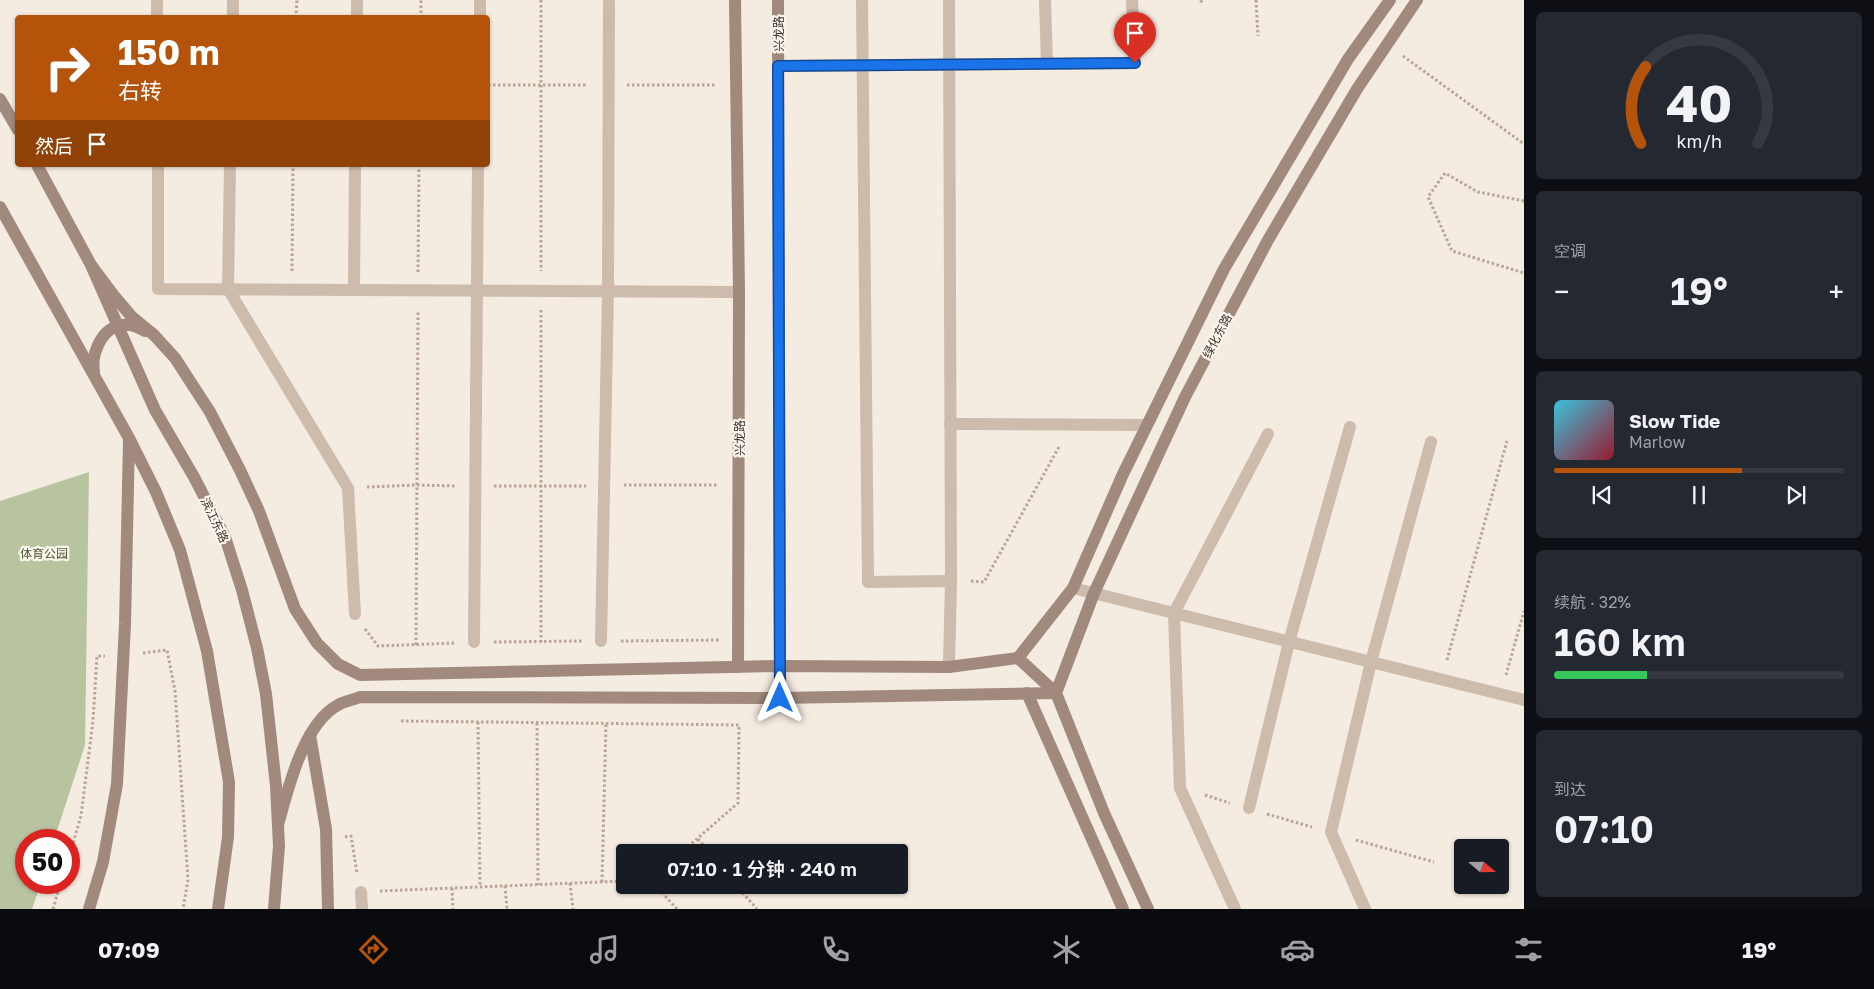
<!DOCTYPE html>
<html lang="zh">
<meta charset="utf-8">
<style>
body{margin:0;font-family:"Golos Text","Noto Sans SC",sans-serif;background:#242831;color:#f1f3f6;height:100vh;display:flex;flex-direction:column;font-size:19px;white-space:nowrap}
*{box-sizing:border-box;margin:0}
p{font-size:16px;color:#9ea1a6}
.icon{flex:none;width:28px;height:28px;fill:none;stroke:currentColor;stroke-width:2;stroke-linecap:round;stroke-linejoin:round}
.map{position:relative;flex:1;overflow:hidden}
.side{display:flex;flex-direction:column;gap:12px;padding:12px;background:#0d0f14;width:350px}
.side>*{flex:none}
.guide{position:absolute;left:15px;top:15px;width:475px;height:152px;border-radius:5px;box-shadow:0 1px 4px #0004;background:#b45309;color:#fff;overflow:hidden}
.needle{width:32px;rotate:110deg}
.buttons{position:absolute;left:1454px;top:839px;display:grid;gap:10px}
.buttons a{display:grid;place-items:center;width:55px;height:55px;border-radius:5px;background:#171b24;box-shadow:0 1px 4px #0004;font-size:25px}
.speed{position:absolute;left:15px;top:829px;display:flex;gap:10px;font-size:25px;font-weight:700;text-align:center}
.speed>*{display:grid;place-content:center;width:65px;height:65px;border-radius:50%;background:#171b24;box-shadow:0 1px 4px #0004;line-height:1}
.speed .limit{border:8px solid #d22;background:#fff;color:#111}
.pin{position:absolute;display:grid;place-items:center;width:42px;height:42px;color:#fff;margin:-51px -21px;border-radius:50% 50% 50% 0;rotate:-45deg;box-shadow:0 0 5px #0007}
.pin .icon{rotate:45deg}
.me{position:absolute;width:55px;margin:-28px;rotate:0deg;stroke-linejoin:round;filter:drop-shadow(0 0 4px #0008)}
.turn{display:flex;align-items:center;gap:18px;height:105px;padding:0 20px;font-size:22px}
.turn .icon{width:65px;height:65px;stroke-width:2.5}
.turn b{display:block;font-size:35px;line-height:42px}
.then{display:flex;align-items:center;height:48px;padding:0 20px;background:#0003;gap:10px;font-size:19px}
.big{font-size:38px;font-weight:600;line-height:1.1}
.side .card{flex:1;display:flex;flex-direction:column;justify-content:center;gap:8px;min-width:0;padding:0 18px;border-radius:8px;background:#242831}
.side .dial{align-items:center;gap:0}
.dial svg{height:130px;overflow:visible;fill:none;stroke:#363941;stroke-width:7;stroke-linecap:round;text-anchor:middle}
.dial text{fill:#f1f3f6;stroke:none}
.song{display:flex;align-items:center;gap:15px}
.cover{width:60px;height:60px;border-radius:8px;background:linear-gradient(135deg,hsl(190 70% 55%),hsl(350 70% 35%))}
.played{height:5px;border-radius:2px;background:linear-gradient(90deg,#b45309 65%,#363941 65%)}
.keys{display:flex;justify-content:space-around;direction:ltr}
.heat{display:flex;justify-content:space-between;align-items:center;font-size:28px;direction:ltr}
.charge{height:8px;border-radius:4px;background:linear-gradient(90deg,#34c759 32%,#363941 0)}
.trip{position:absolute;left:616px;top:844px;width:292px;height:50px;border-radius:5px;background:#171b24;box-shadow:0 1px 4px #0004;font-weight:600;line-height:50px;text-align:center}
.dock{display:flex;height:80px;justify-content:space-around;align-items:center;background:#090b0e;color:#9ea1a6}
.dock .icon{width:35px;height:35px}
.dock .on{color:#b45309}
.dock b{font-size:22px;color:#f1f3f6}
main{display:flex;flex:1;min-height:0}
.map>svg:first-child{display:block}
</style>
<main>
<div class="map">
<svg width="1524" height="909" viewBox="0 0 1524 909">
<rect width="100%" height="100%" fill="#f4ebe1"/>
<polygon fill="#b8c4a0" points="89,472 85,745 54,840 26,840 26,882 41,883 32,909 0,909 0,501"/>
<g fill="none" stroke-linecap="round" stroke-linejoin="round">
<g stroke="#b9a596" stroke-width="3" stroke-dasharray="2.5 2.5" stroke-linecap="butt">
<polyline points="541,0 541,271"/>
<polyline points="1201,0 1202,5"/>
<polyline points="1256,0 1258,36"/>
<polyline points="296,18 297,0"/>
<polyline points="421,18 421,0"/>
<polyline points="1403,56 1524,144"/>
<polyline points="488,85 588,85"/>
<polyline points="627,85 716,85"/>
<polyline points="1524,201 1478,192 1445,173 1428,197 1452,251 1524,273"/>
<polyline points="292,271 293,165"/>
<polyline points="418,272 419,165"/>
<polyline points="541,310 541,642"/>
<polyline points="624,485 718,485"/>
<polyline points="494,486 586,486"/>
<polyline points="367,487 417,485 456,486"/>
<polyline points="971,581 984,582 1060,445"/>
<polyline points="365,629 378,646 455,643"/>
<polyline points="621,641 720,640"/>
<polyline points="494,642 582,641"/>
<polyline points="416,645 418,311"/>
<polyline points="143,653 167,650 175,691 188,880 183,909"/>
<polyline points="1447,660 1507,441"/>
<polyline points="1506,675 1524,611"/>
<polyline points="401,721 739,725 738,803 682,852"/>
<polyline points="478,722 480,887"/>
<polyline points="537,723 538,885"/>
<polyline points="1205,795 1230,803"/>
<polyline points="1267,814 1312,827"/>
<polyline points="345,837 351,836 357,873"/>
<polyline points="698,839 709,852"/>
<polyline points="1356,840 1434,862"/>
<polyline points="69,857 81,816 93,721 97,656 105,656"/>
<polyline points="602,882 606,723"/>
<polyline points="570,883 573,909"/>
<polyline points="655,885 677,909"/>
<polyline points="736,885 757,909"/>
<polyline points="505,886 507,909"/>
<polyline points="452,888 453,909"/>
<polyline points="380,891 625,881"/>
<polyline points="53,909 61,882"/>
</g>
<g stroke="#cdbbac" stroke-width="12">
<polyline points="157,0 157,18"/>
<polyline points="862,0 868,582 951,581"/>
<polyline points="1045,0 1047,64"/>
<polyline points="233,18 233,0"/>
<polyline points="357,18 357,0"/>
<polyline points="480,18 480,0"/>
<polyline points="778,66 1135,63 1132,0"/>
<polyline points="158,165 158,289 739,292"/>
<polyline points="230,165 228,289 348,488 355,614"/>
<polyline points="354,290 355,165"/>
<polyline points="950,424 1147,425"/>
<polyline points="1073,588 1524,700"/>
<polyline points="601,641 608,292 609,0"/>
<polyline points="474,642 478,165"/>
<polyline points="949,667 951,581 949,0"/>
<polyline points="1249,808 1289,642 1350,427"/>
<polyline points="361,892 362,909"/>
<polyline points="1235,909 1180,788 1174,613 1268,434"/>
<polyline points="1365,909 1331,832 1371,662 1431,442"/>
</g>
<g stroke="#a18a7d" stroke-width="12">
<polyline points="735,0 739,292 738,667"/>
<polyline points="778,0 780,698"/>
<polyline points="0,99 18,130"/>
<polyline points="37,165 91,265 155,410 194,477 225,537 242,590 257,648 266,694 276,786 279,846 274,909"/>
<polyline points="0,207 129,438 156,492 180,550 207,651 229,782 228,837 218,909"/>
<polyline points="91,265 115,297 132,317 154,335 175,358 210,412 240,470 259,511 295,609 317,643 338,664 360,675 779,666 949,667 1018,658"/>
<path d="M94 372C91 356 100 331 118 326 128 323 136 326 145 331"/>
<polyline points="1018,658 1073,588 1123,474 1224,269 1348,59 1390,0"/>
<polyline points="1018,658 1056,693 1104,813 1148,909"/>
<polyline points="1027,693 1123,909"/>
<polyline points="1056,693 1094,593 1185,397 1268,240 1357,89 1417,0"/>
<polyline points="310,735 326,829 328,909"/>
<path d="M278 825C288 789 303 724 338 705 344 701 353 700 360 697L780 698 1056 693"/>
<polyline points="89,909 103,862 117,784 125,624 129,441"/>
</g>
</g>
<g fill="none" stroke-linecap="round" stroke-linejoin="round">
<g stroke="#114b97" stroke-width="12">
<polyline id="route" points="780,698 778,66 1135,63"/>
</g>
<use href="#route" stroke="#1a73e8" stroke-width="9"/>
</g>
<g text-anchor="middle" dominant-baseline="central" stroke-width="4.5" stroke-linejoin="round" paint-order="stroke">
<g font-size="12" fill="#3b302b" stroke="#fbf5ee">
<text transform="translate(778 34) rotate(-90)">兴龙路</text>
<text transform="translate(1217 336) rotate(-62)">绿化东路</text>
<text transform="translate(739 438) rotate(-90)">兴龙路</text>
<text transform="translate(215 520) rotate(65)">滨江东路</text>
</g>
<g font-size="12" fill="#4a5a2e" stroke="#fbf5ee">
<text x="44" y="553">体育公园</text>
</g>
</g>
</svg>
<div class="buttons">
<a><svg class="needle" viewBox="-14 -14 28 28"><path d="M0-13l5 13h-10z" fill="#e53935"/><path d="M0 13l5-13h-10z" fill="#9ea1a6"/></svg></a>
</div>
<div class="speed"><div class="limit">50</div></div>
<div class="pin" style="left:1135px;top:63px;background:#d93025"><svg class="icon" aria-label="arrive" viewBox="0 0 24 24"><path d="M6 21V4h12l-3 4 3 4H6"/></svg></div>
<svg class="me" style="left:780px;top:698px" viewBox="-20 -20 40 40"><path d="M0-17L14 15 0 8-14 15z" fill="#1a73e8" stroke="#fff" stroke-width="4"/></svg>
<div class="trip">07:10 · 1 分钟 · 240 m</div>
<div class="guide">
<div class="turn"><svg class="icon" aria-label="right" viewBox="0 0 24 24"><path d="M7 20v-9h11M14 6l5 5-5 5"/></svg><div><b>150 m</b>右转</div></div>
<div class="then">然后<svg class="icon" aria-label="arrive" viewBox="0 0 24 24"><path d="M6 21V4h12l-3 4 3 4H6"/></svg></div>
</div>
</div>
<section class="side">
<div class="card dial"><svg viewBox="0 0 100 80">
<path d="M14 69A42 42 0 1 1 86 69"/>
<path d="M14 69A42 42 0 0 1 17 22" stroke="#b45309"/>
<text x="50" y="56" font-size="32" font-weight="700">40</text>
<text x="50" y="72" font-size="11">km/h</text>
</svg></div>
<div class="card"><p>空调</p>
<div class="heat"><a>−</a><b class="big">19°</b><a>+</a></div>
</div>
<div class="card">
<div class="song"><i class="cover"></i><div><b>Slow Tide</b><p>Marlow</p></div></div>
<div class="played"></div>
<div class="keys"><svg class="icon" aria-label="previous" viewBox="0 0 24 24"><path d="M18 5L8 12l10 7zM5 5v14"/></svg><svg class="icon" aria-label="pause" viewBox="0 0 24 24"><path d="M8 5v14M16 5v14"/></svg><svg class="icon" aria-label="next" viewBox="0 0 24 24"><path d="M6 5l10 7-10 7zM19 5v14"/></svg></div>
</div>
<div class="card"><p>续航 · 32%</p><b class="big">160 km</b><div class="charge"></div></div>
<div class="card"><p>到达</p><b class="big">07:10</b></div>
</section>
</main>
<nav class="dock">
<b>07:09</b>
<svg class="icon on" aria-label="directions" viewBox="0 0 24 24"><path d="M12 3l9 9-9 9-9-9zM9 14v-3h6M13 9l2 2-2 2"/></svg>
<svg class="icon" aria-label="music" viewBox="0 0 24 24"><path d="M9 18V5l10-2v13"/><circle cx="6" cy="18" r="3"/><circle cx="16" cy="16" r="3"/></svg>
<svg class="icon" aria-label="phone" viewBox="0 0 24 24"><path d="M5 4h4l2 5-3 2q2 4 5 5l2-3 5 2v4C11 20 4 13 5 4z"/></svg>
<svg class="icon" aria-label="climate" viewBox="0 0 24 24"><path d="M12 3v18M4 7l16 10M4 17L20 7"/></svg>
<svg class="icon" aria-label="car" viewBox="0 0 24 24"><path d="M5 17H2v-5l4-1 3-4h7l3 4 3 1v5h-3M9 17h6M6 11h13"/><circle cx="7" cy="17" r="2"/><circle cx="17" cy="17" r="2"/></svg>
<svg class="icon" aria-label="filters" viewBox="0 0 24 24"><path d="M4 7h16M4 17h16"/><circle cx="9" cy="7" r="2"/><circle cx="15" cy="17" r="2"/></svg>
<b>19°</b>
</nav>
